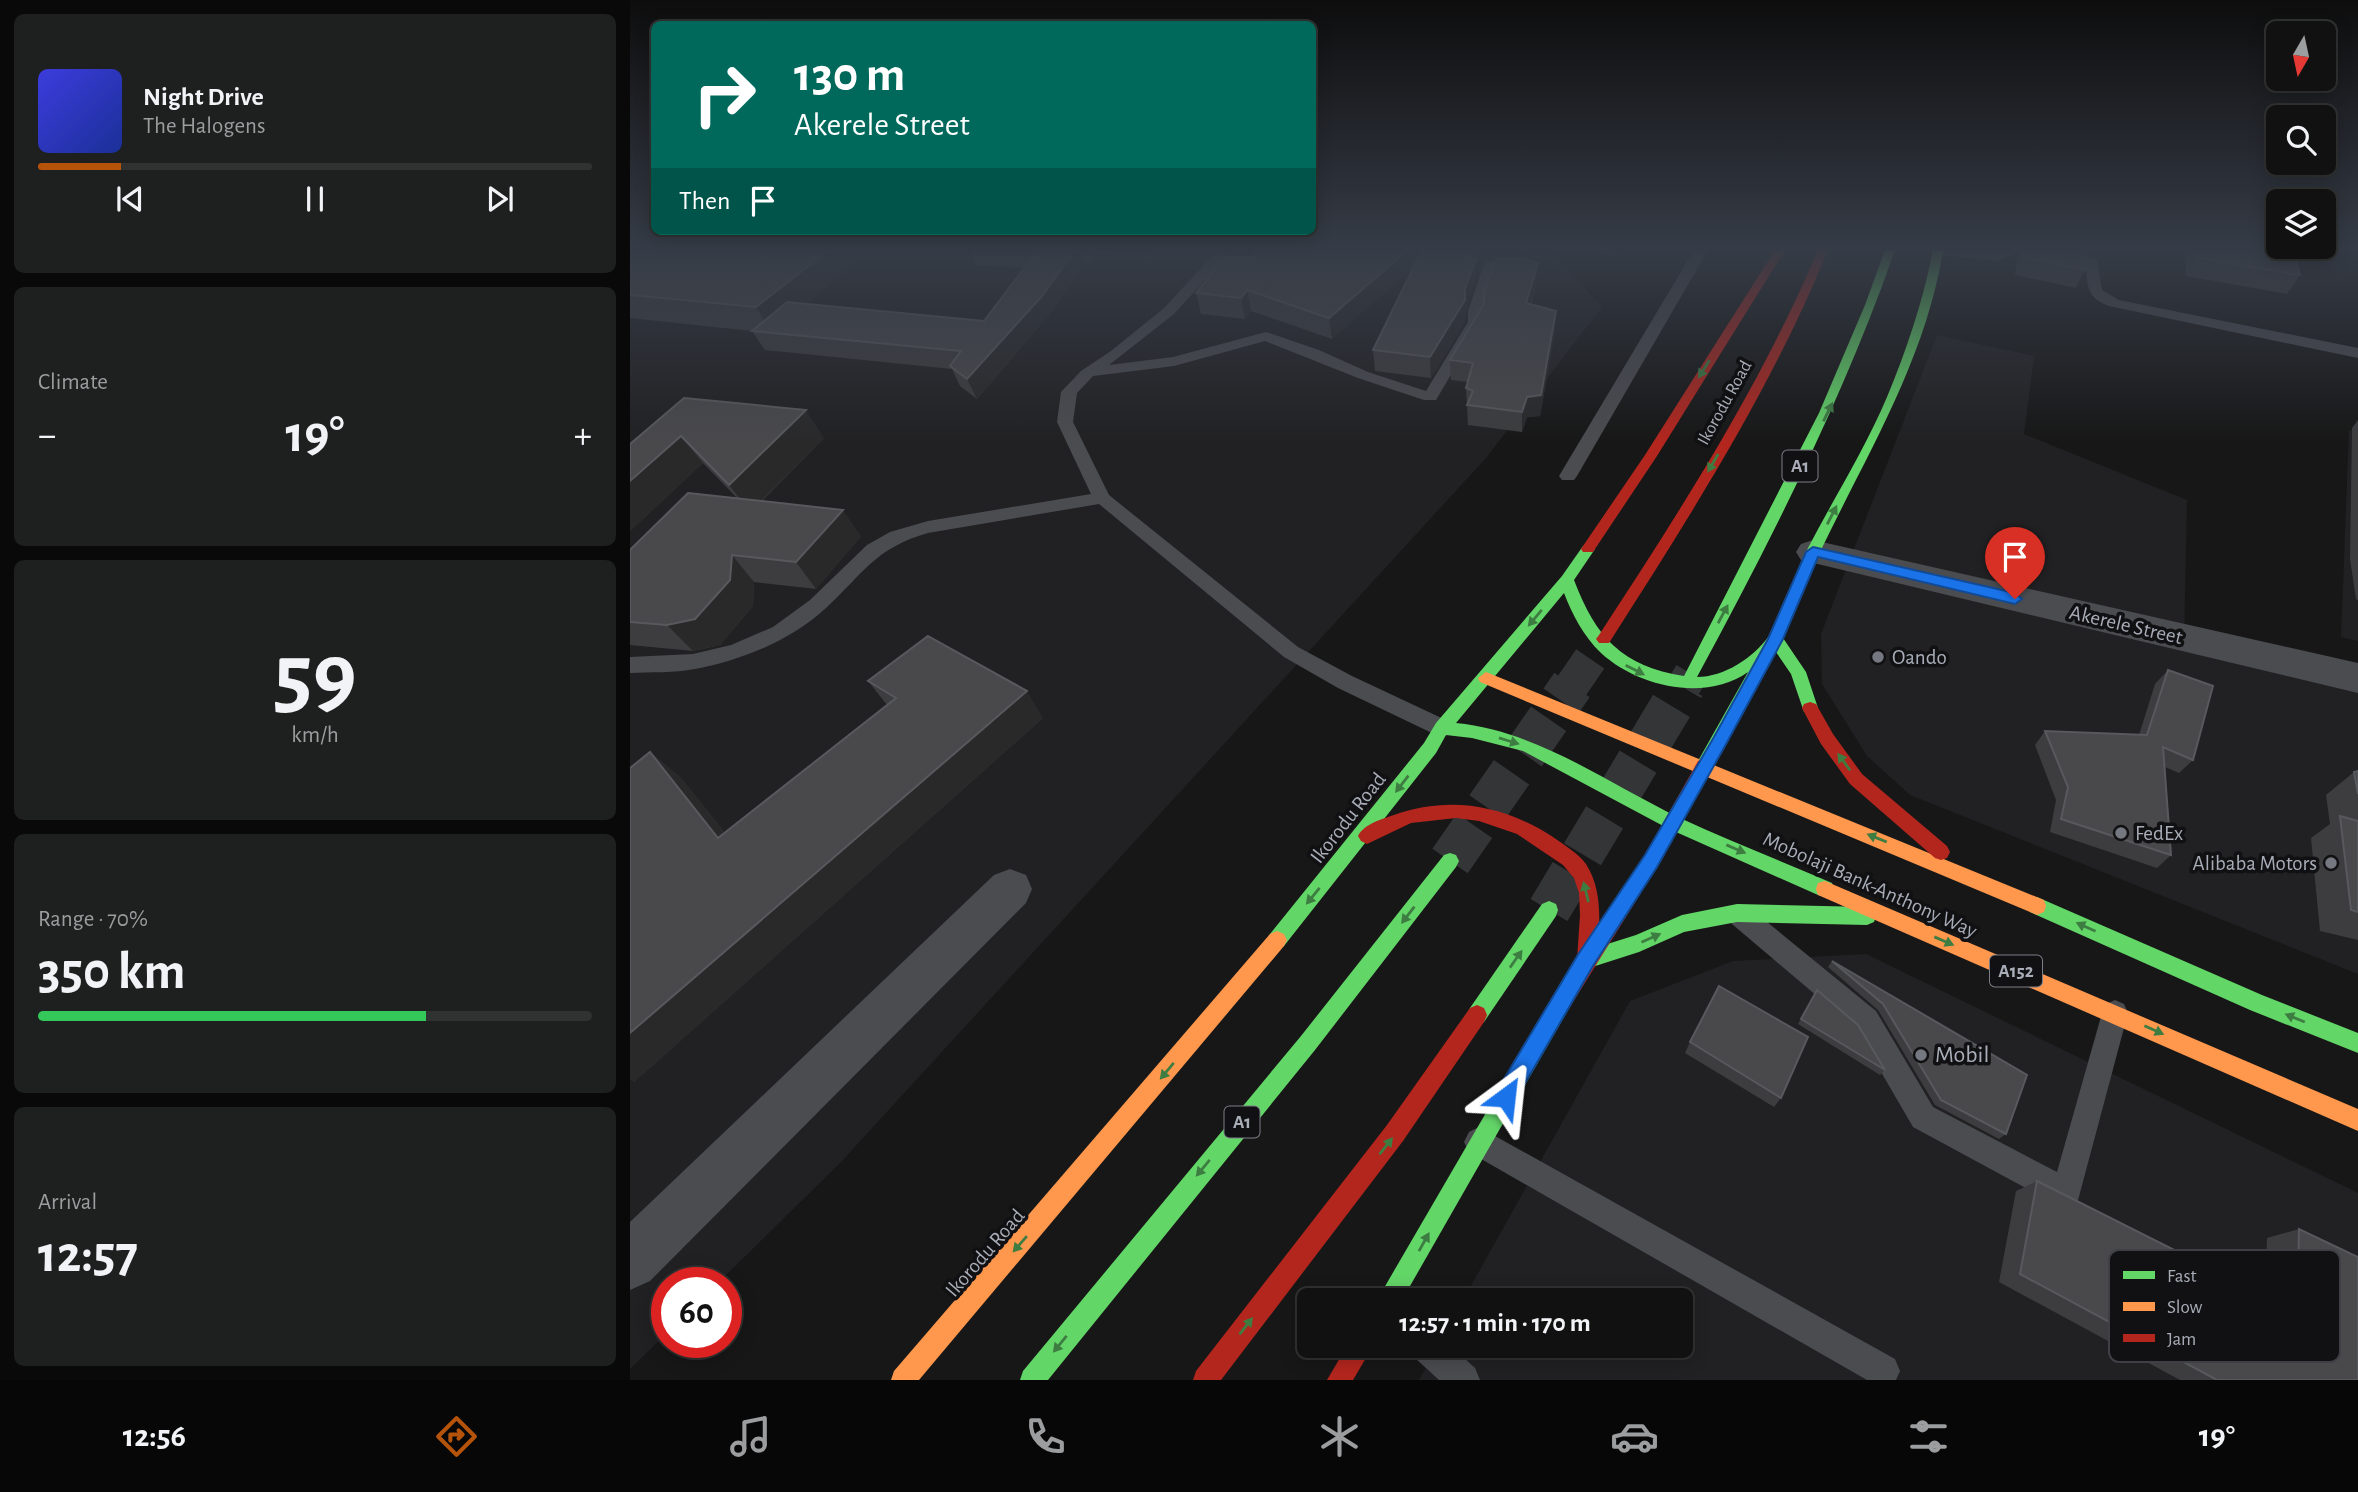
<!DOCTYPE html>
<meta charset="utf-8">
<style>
body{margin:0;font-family:"Alegreya Sans",sans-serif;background:#1e1f1f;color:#f1f3f6;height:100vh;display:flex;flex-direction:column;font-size:26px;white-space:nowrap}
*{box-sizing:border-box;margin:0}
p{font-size:23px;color:#9c9d9f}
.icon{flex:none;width:38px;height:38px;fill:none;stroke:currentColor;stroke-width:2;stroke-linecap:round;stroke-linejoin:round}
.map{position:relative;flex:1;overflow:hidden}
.details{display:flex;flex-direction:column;gap:14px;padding:14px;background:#090909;width:630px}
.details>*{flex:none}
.guide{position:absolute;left:21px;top:21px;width:665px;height:214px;border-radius:10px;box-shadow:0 4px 18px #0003,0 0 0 2px #303131;background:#00695c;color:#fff;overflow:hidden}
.needle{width:46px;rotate:189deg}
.fabs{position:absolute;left:1636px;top:21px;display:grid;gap:14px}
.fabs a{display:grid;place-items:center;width:70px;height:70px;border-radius:10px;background:#111;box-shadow:0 4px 18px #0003,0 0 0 2px #303131;font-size:35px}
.speed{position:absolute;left:21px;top:1267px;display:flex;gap:14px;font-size:35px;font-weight:700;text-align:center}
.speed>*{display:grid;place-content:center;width:91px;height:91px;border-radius:50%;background:#111;box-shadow:0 4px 18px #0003,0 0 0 2px #303131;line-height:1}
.speed .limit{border:10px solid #d22;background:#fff;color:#111}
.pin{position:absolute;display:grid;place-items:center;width:60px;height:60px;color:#fff;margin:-72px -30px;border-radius:50% 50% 50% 0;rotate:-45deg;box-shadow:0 0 7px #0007}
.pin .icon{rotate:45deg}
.me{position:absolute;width:77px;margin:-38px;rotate:30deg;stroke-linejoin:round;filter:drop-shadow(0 0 5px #0008)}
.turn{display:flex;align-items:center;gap:24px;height:147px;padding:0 28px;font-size:32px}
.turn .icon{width:91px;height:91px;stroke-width:2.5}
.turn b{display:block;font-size:49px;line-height:60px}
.then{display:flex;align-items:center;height:66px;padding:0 28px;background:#0003;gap:14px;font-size:26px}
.big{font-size:52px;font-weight:700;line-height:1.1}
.details .card{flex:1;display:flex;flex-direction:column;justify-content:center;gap:10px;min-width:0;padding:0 24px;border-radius:10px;background:#1e1f1f}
.details .dial{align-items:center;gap:0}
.dial b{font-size:91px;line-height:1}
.song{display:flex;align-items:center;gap:21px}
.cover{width:84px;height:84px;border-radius:10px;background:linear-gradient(135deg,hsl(240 70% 55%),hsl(230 70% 35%))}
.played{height:7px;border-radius:4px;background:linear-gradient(90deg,#b45309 15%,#303131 15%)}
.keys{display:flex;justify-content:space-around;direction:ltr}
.heat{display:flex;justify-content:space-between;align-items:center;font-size:38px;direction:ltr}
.charge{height:10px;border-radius:5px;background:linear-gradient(90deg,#34c759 70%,#303131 0)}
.trip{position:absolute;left:667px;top:1288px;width:396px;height:70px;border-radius:10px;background:#111;box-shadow:0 4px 18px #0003,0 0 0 2px #303131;font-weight:700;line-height:70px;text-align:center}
.dock{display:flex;height:112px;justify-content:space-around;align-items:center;background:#070707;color:#9c9d9f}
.dock .icon{width:49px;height:49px}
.dock .active{color:#b45309}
.dock b{font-size:32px;color:#f1f3f6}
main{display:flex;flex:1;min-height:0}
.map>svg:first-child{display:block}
</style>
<main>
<section class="details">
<div class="card">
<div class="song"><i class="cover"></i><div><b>Night Drive</b><p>The Halogens</p></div></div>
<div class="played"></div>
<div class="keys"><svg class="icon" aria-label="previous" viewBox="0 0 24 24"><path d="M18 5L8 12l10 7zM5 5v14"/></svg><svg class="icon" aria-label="pause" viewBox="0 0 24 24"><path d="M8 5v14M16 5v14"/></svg><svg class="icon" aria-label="next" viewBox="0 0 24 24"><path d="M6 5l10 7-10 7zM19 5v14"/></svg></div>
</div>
<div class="card"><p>Climate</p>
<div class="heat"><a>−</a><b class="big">19°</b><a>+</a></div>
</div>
<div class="card dial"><b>59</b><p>km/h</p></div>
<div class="card"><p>Range · 70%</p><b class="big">350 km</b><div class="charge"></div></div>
<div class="card"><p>Arrival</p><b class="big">12:57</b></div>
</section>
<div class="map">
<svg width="1728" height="1380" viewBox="0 0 1728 1380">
<rect width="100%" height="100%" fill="#171717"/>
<g fill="#212123">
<polygon points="0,250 915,250 920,251 972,307 856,458 211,1162 88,1283 37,1283 37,1333 0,1369"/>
<polygon points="1307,335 1404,356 1394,434 1557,500 1554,644 1728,686 1728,974 1280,795 1237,756 1192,684 1191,634"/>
<polygon points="1719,430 1728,432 1728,641 1711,637"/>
<polygon points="1236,954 1728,1193 1728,1380 789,1380 808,1346 1050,1346 1050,1300 833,1300 1000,1001 1103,961"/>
</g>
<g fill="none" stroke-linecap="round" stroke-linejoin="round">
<g stroke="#343537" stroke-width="34" stroke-dasharray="34 18" stroke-linecap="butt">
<polyline points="941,687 974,639"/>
<polyline points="1053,687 1061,674"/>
</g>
<g stroke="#343537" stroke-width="43" stroke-dasharray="43 22" stroke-linecap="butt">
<polyline points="820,861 942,685"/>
<polyline points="919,910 1054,685"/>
</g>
<g fill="#4b4c50" fill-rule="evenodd">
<path d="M588 250H602L544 314 479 365 543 357 636 332 689 350 738 372 796 391 838 322V311L854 264 861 260 868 264 852 311V322L806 400H794L728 378 635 341 544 366 463 376 447 393 443 422 479 495 668 647 722 676 820 722 823 728 820 734 812 737 804 734 708 688 654 657 469 504 298 533C245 548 234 573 196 608 160 641 112 660 65 669 44 673 21 672 0 673V657L63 654 101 645 143 627 180 600 237 545 260 532 298 521 461 494 427 422 431 392 451 371 481 351 534 308Z"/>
<polygon points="1064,250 1078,250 947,476 944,480 932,480 929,476"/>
<polygon points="1302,250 1367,253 1375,250 1393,250 1368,261 1308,255 1303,254"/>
<path d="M1412 250H1437L1467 260 1472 290 1489 300 1728 348V358L1479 306C1457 298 1457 286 1456 265Z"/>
<polygon points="1111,904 1120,908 1246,1011 1303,1107 1427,1172 1472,1013 1476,1004 1485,1000 1494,1004 1498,1013 1447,1204 1436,1208 1425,1204 1283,1127 1226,1029 1102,924 1098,916 1102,908"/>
<polygon points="849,1127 1265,1359 1270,1371 1266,1380 1237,1380 839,1152 834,1142 839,1132"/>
<polygon points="781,1346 821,1346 845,1368 850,1380 809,1380 785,1358"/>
</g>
<g fill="#4b4c50" fill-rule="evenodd">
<polygon points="1183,540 1728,663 1728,693 1171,560 1166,552 1171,544"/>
<polygon points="380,869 396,875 402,889 396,903 20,1281 0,1290 0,1222 364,875"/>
</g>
<g fill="#63d668" fill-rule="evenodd">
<path d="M1255 250H1265C1213 399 1142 538 1067 677 1094 677 1123 658 1139 636 1154 615 1165 573 1178 548 1204 498 1235 449 1257 397 1277 349 1293 301 1303 250H1313C1296 359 1238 452 1191 550 1177 579 1165 609 1153 638L1176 672 1188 708 1186 712H1174L1161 674 1146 652 1080 771 1074 773 1068 771 1066 766 1068 761 1118 672C1076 702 1008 687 971 653 954 637 942 614 934 593L826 723C908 731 977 783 1050 818 1100 841 1151 861 1202 883L1204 889 1202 895 1195 897 1188 895 1037 828 893 751 842 738 816 735 806 753 654 946 647 949 640 946 637 940 640 934 794 743 806 723 932 576 953 546H963L965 549 944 580C966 638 992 666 1054 676L1189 413 1235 305Z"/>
<polygon points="820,853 826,855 829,861 826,867 685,1050 418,1380 390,1380 393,1371 671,1036 814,855"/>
<polygon points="1407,897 1632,995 1728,1033 1728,1053 1620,1010 1400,912 1398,906 1400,900"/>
<polygon points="919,901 926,904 928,910 926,916 854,1022 847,1025 840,1022 837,1015 840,1008 912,904"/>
<polygon points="1107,904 1237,907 1244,910 1246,916 1244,922 1237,925 1107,922 1054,932 1009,952 956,969 949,967 946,960 949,953 1006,935 1052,915"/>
<polygon points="931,993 938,996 941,1003 938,1010 772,1300 747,1300 924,996"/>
</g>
<g fill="#ff974d" fill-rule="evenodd">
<polygon points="856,672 1414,900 1416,906 1414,912 1407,915 1400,912 850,682 848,678"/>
<polygon points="1195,881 1728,1109 1728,1131 1188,895 1186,889 1188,883"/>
<polygon points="647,931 654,934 657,940 654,946 289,1380 261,1380 264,1371 640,934"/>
</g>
<g fill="#b3261e" fill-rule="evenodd">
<polygon points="1145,250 1155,250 1027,456 963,552 953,552 951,549 953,546 1015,455"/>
<path d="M1188 250H1198C1141 390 1060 516 979 643H969L966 639 969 635C1050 511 1130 387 1188 250Z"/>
<polygon points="1180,702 1186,704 1203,734 1232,774 1317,846 1320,852 1317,858 1311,860 1305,858 1220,784 1191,744 1172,708 1174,704"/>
<path d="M1074 759 1080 761 1082 766 1027 867 938 1010 931 1013 924 1010 921 1003 947 960 950 915 949 893 944 878 933 865 887 834 849 821 826 818 781 823 737 844 731 841 728 836C734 824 752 819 764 815 819 795 874 805 923 837 934 845 948 853 956 864 968 883 970 905 969 926L1015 855 1068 761Z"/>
<polygon points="847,1005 854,1008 857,1015 854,1022 773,1141 591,1380 563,1380 566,1371 757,1125 840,1008"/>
<polygon points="717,1346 743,1346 723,1380 697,1380"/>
</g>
</g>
<g fill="#3d3d3f">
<polygon points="0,250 177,304 354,321 393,268 346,265 340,250 531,250 525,258 466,255 460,263 456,262 419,315 347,399 330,386 322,369 135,350 122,331 0,318"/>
<polygon points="966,250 1017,250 1017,251 980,256"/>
<polygon points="1389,250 1457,250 1455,270 1446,288 1385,275 1387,256"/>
<polygon points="1536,250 1664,250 1670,275 1657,294 1556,276 1555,253"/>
<polygon points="619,258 846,263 846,279 836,310 835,321 801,378 745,371 743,350 784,266 702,339 621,311 615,319 571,314 566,293"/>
<polygon points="907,282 901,305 925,331 910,416 897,417 892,432 838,425 836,388 838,382 821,380 820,360 854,304"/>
<polygon points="54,398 194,438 132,501 231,536 186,589 124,582 123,606 90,645 63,651 0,645 0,550 107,498 73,463 0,531"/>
<polygon points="1728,420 1728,600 1726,599 1720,559 1722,428"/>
<polygon points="1538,670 1563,760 1549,773 1535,767 1541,855 1527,868 1420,832 1426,800 1405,745 1415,731 1509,735 1525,684"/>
<polygon points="238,681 413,718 4,1082 20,752 51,778 95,833 257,705"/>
<polygon points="1728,771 1728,940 1690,931 1681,838 1700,824 1696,795 1724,772"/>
<polygon points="1202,961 1397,1075 1376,1134 1369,1139 1305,1105 1248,1010 1198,967"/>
<polygon points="1187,990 1255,1070 1250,1075 1168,1024"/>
<polygon points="1060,1042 1151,1098 1144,1107 1055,1053"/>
<polygon points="1407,1181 1598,1277 1636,1267 1637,1238 1669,1229 1728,1380 1550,1380 1369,1282 1386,1191"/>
</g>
<g fill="#29292a">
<polygon points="199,250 241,250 142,333 126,307"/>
<polygon points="445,250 452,250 456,262 419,315 347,399 337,379"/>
<polygon points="456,250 464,250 466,255 460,263"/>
<polygon points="523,250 531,250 525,258"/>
<polygon points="778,250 803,250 702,339 699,318"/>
<polygon points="842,250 851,250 846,263 846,279 836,310 835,321 801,378 800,357 835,289 838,259"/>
<polygon points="981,250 1017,250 1017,251 980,256"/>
<polygon points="908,263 907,282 895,323 896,303"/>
<polygon points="617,290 621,311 615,319 611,298"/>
<polygon points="926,311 925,331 910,416 897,417 892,432 892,412"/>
<polygon points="176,410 194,438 120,512 99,485"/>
<polygon points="51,436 73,463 0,531 0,481"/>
<polygon points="213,510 231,536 186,589 166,562"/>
<polygon points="102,555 124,582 123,606 90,645 63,651 37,625"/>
<polygon points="397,691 413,718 4,1082 0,1080 0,1033"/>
<polygon points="20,752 51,778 118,862 88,838"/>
</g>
<g fill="#49494c" stroke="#58595d" stroke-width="2">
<polygon points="0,250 199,250 126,307 0,295"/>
<polygon points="395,250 445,250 412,296 337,379 320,366 331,351 122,331 157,302 354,321 407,251"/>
<polygon points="624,250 778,250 699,318 617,290 611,298 566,293 596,256 619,258"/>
<polygon points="792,250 842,250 838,259 846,259 835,289 835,300 800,357 743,350"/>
<polygon points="1394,250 1456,250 1455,270 1393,257"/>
<polygon points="1566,250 1664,250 1670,275 1567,258"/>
<polygon points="889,258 908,263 896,303 926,311 911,395 897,397 892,412 837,405 843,391 836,388 843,363 820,360 854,304 854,292 866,259"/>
<polygon points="54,398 176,410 99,485 51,436 0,481 0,444"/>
<polygon points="58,493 213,510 166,562 102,555 100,580 65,619 37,625 0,622 0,550"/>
<polygon points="298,636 397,691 0,1033 0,768 20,752 88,838 266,698 238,681"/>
<polygon points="1538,670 1583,686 1563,760 1533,747 1541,855 1431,819 1438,787 1415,731 1517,735"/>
<polygon points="1728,771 1728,794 1724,772"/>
<polygon points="1710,816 1728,821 1728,912 1721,910"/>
<polygon points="1202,961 1397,1075 1376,1134 1311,1100 1253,1004"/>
<polygon points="1089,986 1178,1037 1151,1098 1060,1042"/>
<polygon points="1187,990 1228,1025 1255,1070 1171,1019"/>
<polygon points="1407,1181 1600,1278 1636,1267 1668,1272 1669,1229 1728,1257 1728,1380 1587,1380 1390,1274"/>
</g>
<defs><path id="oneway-solid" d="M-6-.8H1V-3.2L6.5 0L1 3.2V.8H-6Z" transform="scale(1.75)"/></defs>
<g fill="#3e7d42">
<use href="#oneway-solid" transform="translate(1074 369) rotate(122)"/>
<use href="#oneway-solid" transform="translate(1198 412) rotate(-64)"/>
<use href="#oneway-solid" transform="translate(1083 463) rotate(120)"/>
<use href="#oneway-solid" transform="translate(1202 515) rotate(-63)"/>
<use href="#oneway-solid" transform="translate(1093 614) rotate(-62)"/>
<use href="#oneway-solid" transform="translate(905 618) rotate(130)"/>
<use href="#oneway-solid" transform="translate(1005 670) rotate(27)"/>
<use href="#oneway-solid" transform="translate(879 741) rotate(17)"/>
<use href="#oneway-solid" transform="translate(1214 762) rotate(-126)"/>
<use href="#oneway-solid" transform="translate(772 784) rotate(128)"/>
<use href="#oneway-solid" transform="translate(1247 838) rotate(-158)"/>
<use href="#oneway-solid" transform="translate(1106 849) rotate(23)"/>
<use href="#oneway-solid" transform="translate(956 892) rotate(-104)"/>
<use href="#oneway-solid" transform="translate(683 896) rotate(129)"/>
<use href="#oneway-solid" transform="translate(778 915) rotate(128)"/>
<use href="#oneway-solid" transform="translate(1456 927) rotate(-156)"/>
<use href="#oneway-solid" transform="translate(1021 938) rotate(-24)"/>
<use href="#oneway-solid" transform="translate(1314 941) rotate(23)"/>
<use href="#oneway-solid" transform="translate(886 959) rotate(-55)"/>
<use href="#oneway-solid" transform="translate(1665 1018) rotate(-158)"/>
<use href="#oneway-solid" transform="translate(1524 1030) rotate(24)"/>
<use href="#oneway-solid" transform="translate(537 1071) rotate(130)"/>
<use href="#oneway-solid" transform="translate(756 1146) rotate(-52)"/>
<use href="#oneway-solid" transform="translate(573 1168) rotate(130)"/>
<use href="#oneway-solid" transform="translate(794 1242) rotate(-61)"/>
<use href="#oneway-solid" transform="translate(390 1244) rotate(131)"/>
<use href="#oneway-solid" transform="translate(616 1326) rotate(-52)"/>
<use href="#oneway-solid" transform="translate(430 1344) rotate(129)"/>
</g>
<linearGradient id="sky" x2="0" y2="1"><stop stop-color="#0d0d0d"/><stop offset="0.56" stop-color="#363c47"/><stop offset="1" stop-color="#363c47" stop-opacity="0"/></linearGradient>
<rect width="1728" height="443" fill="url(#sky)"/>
<polygon fill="#1a73e8" stroke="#114b97" stroke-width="2" points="1183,547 1385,593 1392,599 1385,604 1188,557 1153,639 1095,746 1027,867 963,966 883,1104 876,1107 868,1104 865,1097 868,1089 949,953 1015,855 1084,737 1138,639 1176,552"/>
<g fill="#757880" stroke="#111113" stroke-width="2.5">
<circle cx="1248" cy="657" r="7"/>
<circle cx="1491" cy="833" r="7"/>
<circle cx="1701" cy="863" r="7"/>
<circle cx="1291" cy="1055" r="7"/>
</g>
<g text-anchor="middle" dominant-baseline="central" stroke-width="7" stroke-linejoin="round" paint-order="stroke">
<g font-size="18" fill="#a8adb8" stroke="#111113">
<text transform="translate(1095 403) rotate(-61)">Ikorodu Road</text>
</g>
<g fill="#111113" stroke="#7b7e86" stroke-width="2">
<rect x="1152.5" y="450.5" width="35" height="31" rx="5"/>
<rect x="1360" y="955.5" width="52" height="31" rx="5"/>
<rect x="594.5" y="1106.5" width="35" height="31" rx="5"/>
</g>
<g font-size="19" font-weight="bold" fill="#a8adb8">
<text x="1170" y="466">A1</text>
<text x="1386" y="971">A152</text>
<text x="612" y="1122">A1</text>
</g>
<g font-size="21" fill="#a8adb8" stroke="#111113">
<text transform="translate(1496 625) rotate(13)">Akerele Street</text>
<text transform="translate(718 818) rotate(-52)">Ikorodu Road</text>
<text transform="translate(1240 885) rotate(24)">Mobolaji Bank-Anthony Way</text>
<text transform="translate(355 1253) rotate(-49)">Ikorodu Road</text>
</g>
<g font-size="21" fill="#a8adb8" stroke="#111113" text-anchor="start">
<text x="1262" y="657">Oando</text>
<text x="1505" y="833">FedEx</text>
<text x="1687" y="863" text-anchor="end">Alibaba Motors</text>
</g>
<g font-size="24" fill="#a8adb8" stroke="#111113" text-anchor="start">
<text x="1305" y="1055">Mobil</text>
</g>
</g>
<rect x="1479" y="1250" width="231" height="112" rx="10" fill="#111113" stroke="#3e4045" stroke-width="2"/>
<rect x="1493" y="1271" width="32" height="8" fill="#63d668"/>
<rect x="1493" y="1302" width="32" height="9" fill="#ff974d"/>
<rect x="1493" y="1334" width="32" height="8" fill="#b3261e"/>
<g font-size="19" fill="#a8adb8">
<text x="1537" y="1282">Fast</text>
<text x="1537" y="1313">Slow</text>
<text x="1537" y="1345">Jam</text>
</g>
</svg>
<div class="fabs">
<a><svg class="needle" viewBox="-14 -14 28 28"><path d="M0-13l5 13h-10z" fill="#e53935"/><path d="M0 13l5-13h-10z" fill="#9c9d9f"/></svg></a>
<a><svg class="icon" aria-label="search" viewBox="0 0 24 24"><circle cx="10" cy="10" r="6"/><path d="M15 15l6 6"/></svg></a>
<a><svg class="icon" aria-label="layers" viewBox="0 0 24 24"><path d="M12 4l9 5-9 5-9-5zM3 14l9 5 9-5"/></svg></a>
</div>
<div class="speed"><div class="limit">60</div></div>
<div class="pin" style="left:1385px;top:599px;background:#d93025"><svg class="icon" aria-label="arrive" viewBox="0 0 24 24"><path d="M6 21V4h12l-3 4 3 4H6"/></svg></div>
<svg class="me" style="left:876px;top:1097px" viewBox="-20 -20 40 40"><path d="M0-17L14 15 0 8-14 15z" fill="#1a73e8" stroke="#fff" stroke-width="4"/></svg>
<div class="trip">12:57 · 1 min · 170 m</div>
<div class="guide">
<div class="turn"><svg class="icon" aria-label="right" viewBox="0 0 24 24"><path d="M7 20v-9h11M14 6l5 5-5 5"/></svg><div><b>130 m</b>Akerele Street</div></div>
<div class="then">Then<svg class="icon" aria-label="arrive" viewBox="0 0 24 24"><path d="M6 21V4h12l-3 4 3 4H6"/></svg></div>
</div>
</div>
</main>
<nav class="dock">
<b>12:56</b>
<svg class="icon active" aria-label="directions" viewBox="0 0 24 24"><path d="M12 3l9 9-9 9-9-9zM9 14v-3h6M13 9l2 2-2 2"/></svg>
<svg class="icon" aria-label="music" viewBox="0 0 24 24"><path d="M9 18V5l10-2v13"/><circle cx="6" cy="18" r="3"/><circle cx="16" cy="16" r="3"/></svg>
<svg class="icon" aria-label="phone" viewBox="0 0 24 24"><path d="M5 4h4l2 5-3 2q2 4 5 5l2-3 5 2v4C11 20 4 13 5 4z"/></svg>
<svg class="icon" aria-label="climate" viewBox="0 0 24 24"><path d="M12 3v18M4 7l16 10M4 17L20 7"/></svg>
<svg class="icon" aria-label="car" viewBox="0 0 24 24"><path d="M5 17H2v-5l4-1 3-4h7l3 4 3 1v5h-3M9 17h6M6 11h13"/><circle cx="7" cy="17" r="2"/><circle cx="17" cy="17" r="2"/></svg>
<svg class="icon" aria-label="filters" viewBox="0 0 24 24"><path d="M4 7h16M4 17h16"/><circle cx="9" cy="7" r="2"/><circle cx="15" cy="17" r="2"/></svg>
<b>19°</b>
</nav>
